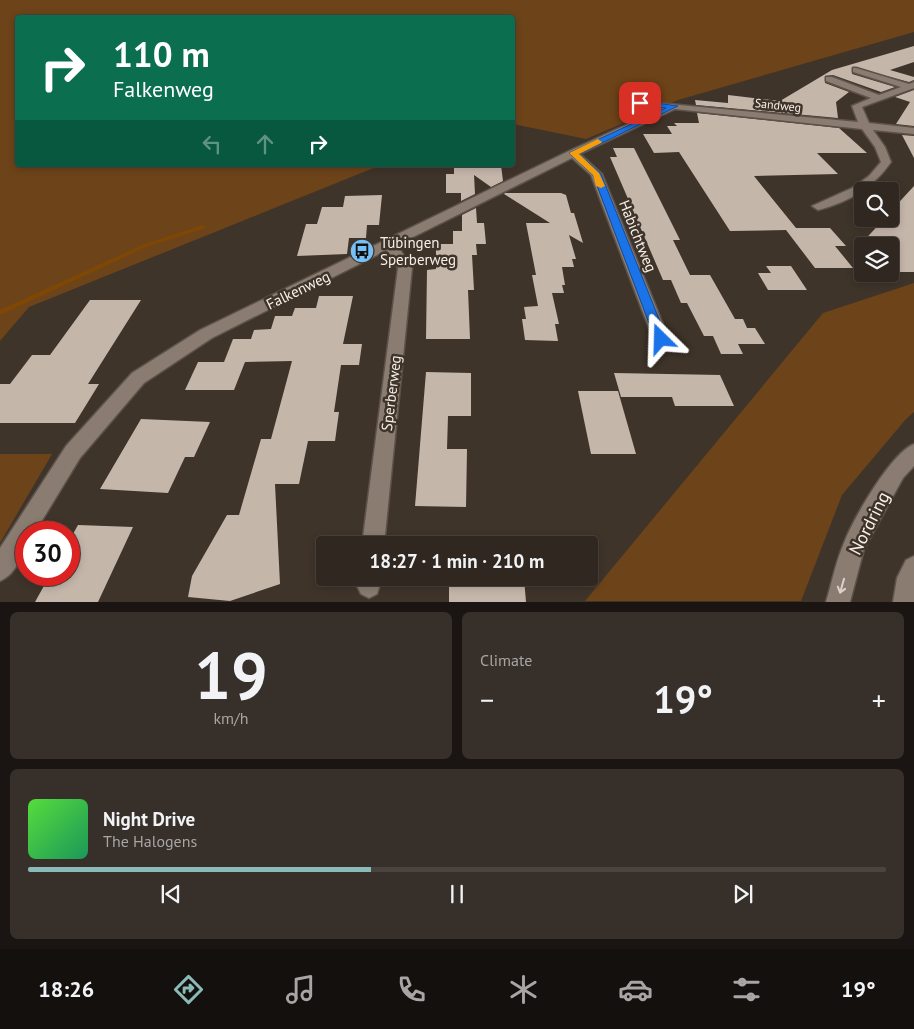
<!DOCTYPE html>
<meta charset="utf-8">
<style>
body{margin:0;font-family:"PT Sans",sans-serif;background:#372f29;color:#f1f3f6;height:100vh;display:flex;flex-direction:column;font-size:19px;white-space:nowrap}
*{box-sizing:border-box;margin:0}
p{font-size:16px;color:#a7a5a5}
.icon{flex:none;width:28px;height:28px;fill:none;stroke:currentColor;stroke-width:2;stroke-linecap:round;stroke-linejoin:round}
.map{position:relative;height:602px;overflow:hidden}
.panel{display:flex;flex-direction:column;gap:10px;padding:10px;background:#1a1512;flex:1}
.panel>*{flex:none}
.banner{position:absolute;left:15px;top:15px;width:500px;height:152px;border-radius:5px;box-shadow:0 2px 8px #0003,0 0 0 1px #4a443e;background:#0b6e4f;color:#fff;overflow:hidden}
.tools{position:absolute;left:854px;top:182px;display:grid;gap:10px}
.tools a{display:grid;place-items:center;width:45px;height:45px;border-radius:5px;background:#2f2720;box-shadow:0 2px 8px #0003,0 0 0 1px #4a443e;font-size:25px}
.speed{position:absolute;left:15px;top:521px;display:flex;gap:10px;font-size:25px;font-weight:700;text-align:center}
.speed>*{display:grid;place-content:center;width:65px;height:65px;border-radius:50%;background:#2f2720;box-shadow:0 2px 8px #0003,0 0 0 1px #4a443e;line-height:1}
.speed .limit{border:8px solid #d22;background:#fff;color:#111}
.pin{position:absolute;display:grid;place-items:center;width:42px;height:42px;color:#fff;margin:-21px;border-radius:10px;box-shadow:0 2px 8px #0006}
.me{position:absolute;width:55px;margin:-28px;rotate:338deg;stroke-linejoin:round;filter:drop-shadow(0 0 4px #0008)}
.turn{display:flex;align-items:center;gap:18px;height:105px;padding:0 15px;font-size:22px}
.turn .icon{width:65px;height:65px;stroke-width:2.5}
.turn b{display:block;font-size:35px;line-height:42px}
.lanes{display:flex;align-items:center;height:48px;padding:0 15px;background:#0003;justify-content:center;gap:25px;direction:ltr}
.lanes .off{opacity:.35}
.big{font-size:38px;font-weight:700;line-height:1.1}
.panel .tile{flex:1;display:flex;flex-direction:column;justify-content:center;gap:8px;min-width:0;padding:0 18px;border-radius:8px;background:#372f29}
.panel .dial{align-items:center;gap:0}
.dial b{font-size:65px;line-height:1}
.song{display:flex;align-items:center;gap:15px}
.cover{width:60px;height:60px;border-radius:8px;background:linear-gradient(135deg,hsl(110 70% 55%),hsl(150 70% 35%))}
.played{height:5px;border-radius:2px;background:linear-gradient(90deg,#8bbbb9 40%,#4a443e 40%)}
.keys{display:flex;justify-content:space-around;direction:ltr}
.heat{display:flex;justify-content:space-between;align-items:center;font-size:28px;direction:ltr}
.panel .tiles{flex:1;display:grid;gap:10px;grid-template-columns:1fr 1fr}
.tile:last-child{grid-column:span 2}
.trip{position:absolute;left:316px;top:536px;width:282px;height:50px;border-radius:5px;background:#2f2720;box-shadow:0 2px 8px #0003,0 0 0 1px #4a443e;font-weight:700;line-height:50px;text-align:center}
.tabs{display:flex;height:80px;justify-content:space-around;align-items:center;background:#13100d;color:#a7a5a5}
.tabs .icon{width:35px;height:35px}
.tabs .current{color:#8bbbb9}
.tabs b{font-size:22px;color:#f1f3f6}
.map>svg:first-child{display:block}
</style>
<div class="map">
<svg width="914" height="602" viewBox="0 0 914 602">
<rect width="100%" height="100%" fill="#3f342a"/>
<g fill="#6d4319">
<polygon points="0,0 914,0 914,32 678,100 586,139 513,124 512,18 18,18 18,165 381,165 29,307 0,341"/>
<polygon points="914,283 914,412 906,419 842,495 801,601 585,601 823,313"/>
<polygon points="0,454 52,454 0,543"/>
</g>
<g fill="none" stroke-linecap="round" stroke-linejoin="round">
<g fill="#7e4804" fill-rule="evenodd">
<polygon points="693,0 696,0 695,1"/>
<polygon points="203,225 205,226 205,228 146,247 0,315 0,310 142,245"/>
</g>
</g>
<g fill="#c5b6aa">
<polygon points="914,46 914,62 890,70 914,77 914,80 909,82 852,67 852,74 895,87 881,92 833,75 825,76 825,83 849,92 836,102 838,118 696,105 695,100 728,103 728,95 780,101 832,70"/>
<polygon points="914,90 914,126 896,124 910,102 895,97"/>
<polygon points="697,113 839,128 867,153 817,153 838,174 754,176 796,228 830,228 846,246 835,246 853,268 815,268 786,230 730,231 679,152 654,153 643,134 672,134 667,126 677,126 674,123 699,123"/>
<polygon points="902,135 914,136 914,158"/>
<polygon points="613,148 634,148 680,240 673,240 690,275 710,275 735,319 743,319 747,328 755,328 765,344 738,344 743,354 721,354 713,336 704,336 687,303 681,303 671,280 663,280 610,157 617,157"/>
<polygon points="457,165 501,165 503,181 491,187 474,175 475,194 461,201 461,193 446,193 446,174 454,174 454,167 461,167"/>
<polygon points="914,186 914,272 890,272 890,246 859,246 884,219 890,219 890,212"/>
<polygon points="505,193 561,193 566,195 571,213 574,213 583,243 569,235 576,259 572,259 574,267 562,267 565,285 562,285 564,293 552,293 559,324 555,324 558,341 525,340 522,319 526,319 524,307 538,306 532,275 536,275 526,223 550,223 504,194"/>
<polygon points="382,195 379,225 367,225 366,238 349,238 347,254 297,256 306,224 317,224 322,207 343,207 345,196"/>
<polygon points="476,208 477,223 484,223 486,244 476,244 477,255 472,255 474,290 468,290 470,339 426,339 427,270 436,269 436,244 453,244 453,231 462,231 462,215"/>
<polygon points="766,266 791,266 807,290 768,290 758,273 771,273"/>
<polygon points="319,296 353,296 343,344 362,344 359,365 341,365 334,412 339,412 335,441 308,441 299,484 275,484 280,584 230,601 188,597 192,576 227,515 239,515 261,439 271,439 292,361 245,362 234,390 185,390 198,362 224,362 233,339 251,339 254,330 271,329 275,316 292,316 295,308 316,308"/>
<polygon points="90,300 141,300 88,384 99,384 75,423 0,423 0,384 10,384 32,355 50,355"/>
<polygon points="426,372 471,373 471,416 448,416 447,449 467,449 466,507 415,506"/>
<polygon points="614,373 720,375 734,406 675,406 672,397 621,397"/>
<polygon points="578,391 618,391 636,454 591,454"/>
<polygon points="141,419 210,422 194,457 185,457 168,493 100,489"/>
<polygon points="78,525 133,527 98,602 35,602 50,575 69,575 69,541"/>
<polygon points="449,578 524,578 526,602 449,602"/>
</g>
<g fill="none" stroke-linecap="round" stroke-linejoin="round">
<g stroke="#5c524a" stroke-width="3">
<g id="minor">
<path d="M856 68 909 84 914 82V88L862 107 869 123 914 128V134L873 130 885 147 891 162C873 188 849 202 818 210L812 206 852 188 869 176 881 162 875 147 862 129 675 109 580 154 602 174 669 339 667 343H655L653 339 591 175 572 158 397 245 412 268 384 545H362L398 268 387 250 212 338 144 383 80 458 35 532H26C26 550 17 574 0 581V548L66 446 132 373 200 330 569 151 663 108 637 105V101L858 122 852 106 871 98 826 81V77H832L879 95 901 87 853 72V68Z"/>
<path d="M914 444V466L903 478 864 549 850 602H826C832 582 836 561 844 543 853 519 891 453 914 444Z"/>
<polygon points="914,556 914,602 893,602 897,578 906,560"/>
<polygon points="358,578 382,578 377,594 369,598 361,594 357,586"/>
</g>
</g>
<use href="#minor" fill="#8a7c70" fill-rule="evenodd"/>
</g>
<defs><path id="oneway-shaft" d="M-6 0H5M1.5-3L5.5 0L1.5 3" fill="none" stroke-width="1.6" stroke-linecap="round" stroke-linejoin="round" transform="scale(1.25)"/></defs>
<use stroke="#dcd2cb" href="#oneway-shaft" transform="translate(842 586) rotate(106)"/>
<polygon fill="#1a73e8" stroke="#114b97" points="640,101 678,106 579,154 601,174 667,339 661,343 655,339 593,175 569,153 666,108 637,105"/>
<polygon fill="#f59e0b" points="598,139 602,142 601,143 579,154 599,173 605,186 601,188 596,186 593,175 569,153"/>
<defs>
<g id="bus-disc" transform="scale(1.25)"><circle r="9.5" fill="#76c0f7" stroke="#3f342a"/><path d="M-5-6H5V4H4V6H2V4H-2V6H-4V4H-5ZM-3.5-4V0h7V-4ZM-3.5 1.2v1.5H-2V1.2ZM2 1.2v1.5H3.5V1.2Z" fill="#111"/></g>
</defs>
<g fill-rule="evenodd">
<use href="#bus-disc" x="362" y="251"/>
</g>
<g text-anchor="middle" dominant-baseline="central" stroke-width="5" stroke-linejoin="round" paint-order="stroke">
<g font-size="12" fill="#f7efe9" stroke="#3f342a">
<text transform="translate(778 105) rotate(6)">Sandweg</text>
</g>
<g font-size="15" fill="#f7efe9" stroke="#3f342a">
<text transform="translate(638 236) rotate(68)">Habichtweg</text>
<text transform="translate(298 290) rotate(-26)">Falkenweg</text>
<text transform="translate(391 393) rotate(-83)">Sperberweg</text>
</g>
<g font-size="15" fill="#f7efe9" stroke="#3f342a" text-anchor="start">
<text x="380" y="242">Tübingen<tspan x="380" dy="17">Sperberweg</tspan></text>
</g>
<g font-size="18" fill="#f7efe9" stroke="#3f342a">
<text transform="translate(869 523) rotate(-63)">Nordring</text>
</g>
</g>
</svg>
<div class="tools">
<a><svg class="icon" aria-label="search" viewBox="0 0 24 24"><circle cx="10" cy="10" r="6"/><path d="M15 15l6 6"/></svg></a>
<a><svg class="icon" aria-label="layers" viewBox="0 0 24 24"><path d="M12 4l9 5-9 5-9-5zM3 14l9 5 9-5"/></svg></a>
</div>
<div class="speed"><div class="limit">30</div></div>
<div class="pin" style="left:640px;top:103px;background:#d93025"><svg class="icon" aria-label="arrive" viewBox="0 0 24 24"><path d="M6 21V4h12l-3 4 3 4H6"/></svg></div>
<svg class="me" style="left:661px;top:339px" viewBox="-20 -20 40 40"><path d="M0-17L14 15 0 8-14 15z" fill="#1a73e8" stroke="#fff" stroke-width="4"/></svg>
<div class="trip">18:27 · 1 min · 210 m</div>
<div class="banner">
<div class="turn"><svg class="icon" aria-label="right" viewBox="0 0 24 24"><path d="M7 20v-9h11M14 6l5 5-5 5"/></svg><div><b>110 m</b>Falkenweg</div></div>
<div class="lanes"><svg class="icon off" aria-label="left" viewBox="0 0 24 24"><path d="M17 20v-9H6M10 6l-5 5 5 5"/></svg><svg class="icon off" aria-label="ahead" viewBox="0 0 24 24"><path d="M12 20V5M6 11l6-6 6 6"/></svg><svg class="icon" aria-label="right" viewBox="0 0 24 24"><path d="M7 20v-9h11M14 6l5 5-5 5"/></svg></div>
</div>
</div>
<section class="panel">
<div class="tiles">
<div class="tile dial"><b>19</b><p>km/h</p></div>
<div class="tile"><p>Climate</p>
<div class="heat"><a>−</a><b class="big">19°</b><a>+</a></div>
</div>
<div class="tile">
<div class="song"><i class="cover"></i><div><b>Night Drive</b><p>The Halogens</p></div></div>
<div class="played"></div>
<div class="keys"><svg class="icon" aria-label="previous" viewBox="0 0 24 24"><path d="M18 5L8 12l10 7zM5 5v14"/></svg><svg class="icon" aria-label="pause" viewBox="0 0 24 24"><path d="M8 5v14M16 5v14"/></svg><svg class="icon" aria-label="next" viewBox="0 0 24 24"><path d="M6 5l10 7-10 7zM19 5v14"/></svg></div>
</div>
</div>
</section>
<nav class="tabs">
<b>18:26</b>
<svg class="icon current" aria-label="directions" viewBox="0 0 24 24"><path d="M12 3l9 9-9 9-9-9zM9 14v-3h6M13 9l2 2-2 2"/></svg>
<svg class="icon" aria-label="music" viewBox="0 0 24 24"><path d="M9 18V5l10-2v13"/><circle cx="6" cy="18" r="3"/><circle cx="16" cy="16" r="3"/></svg>
<svg class="icon" aria-label="phone" viewBox="0 0 24 24"><path d="M5 4h4l2 5-3 2q2 4 5 5l2-3 5 2v4C11 20 4 13 5 4z"/></svg>
<svg class="icon" aria-label="climate" viewBox="0 0 24 24"><path d="M12 3v18M4 7l16 10M4 17L20 7"/></svg>
<svg class="icon" aria-label="car" viewBox="0 0 24 24"><path d="M5 17H2v-5l4-1 3-4h7l3 4 3 1v5h-3M9 17h6M6 11h13"/><circle cx="7" cy="17" r="2"/><circle cx="17" cy="17" r="2"/></svg>
<svg class="icon" aria-label="filters" viewBox="0 0 24 24"><path d="M4 7h16M4 17h16"/><circle cx="9" cy="7" r="2"/><circle cx="15" cy="17" r="2"/></svg>
<b>19°</b>
</nav>
